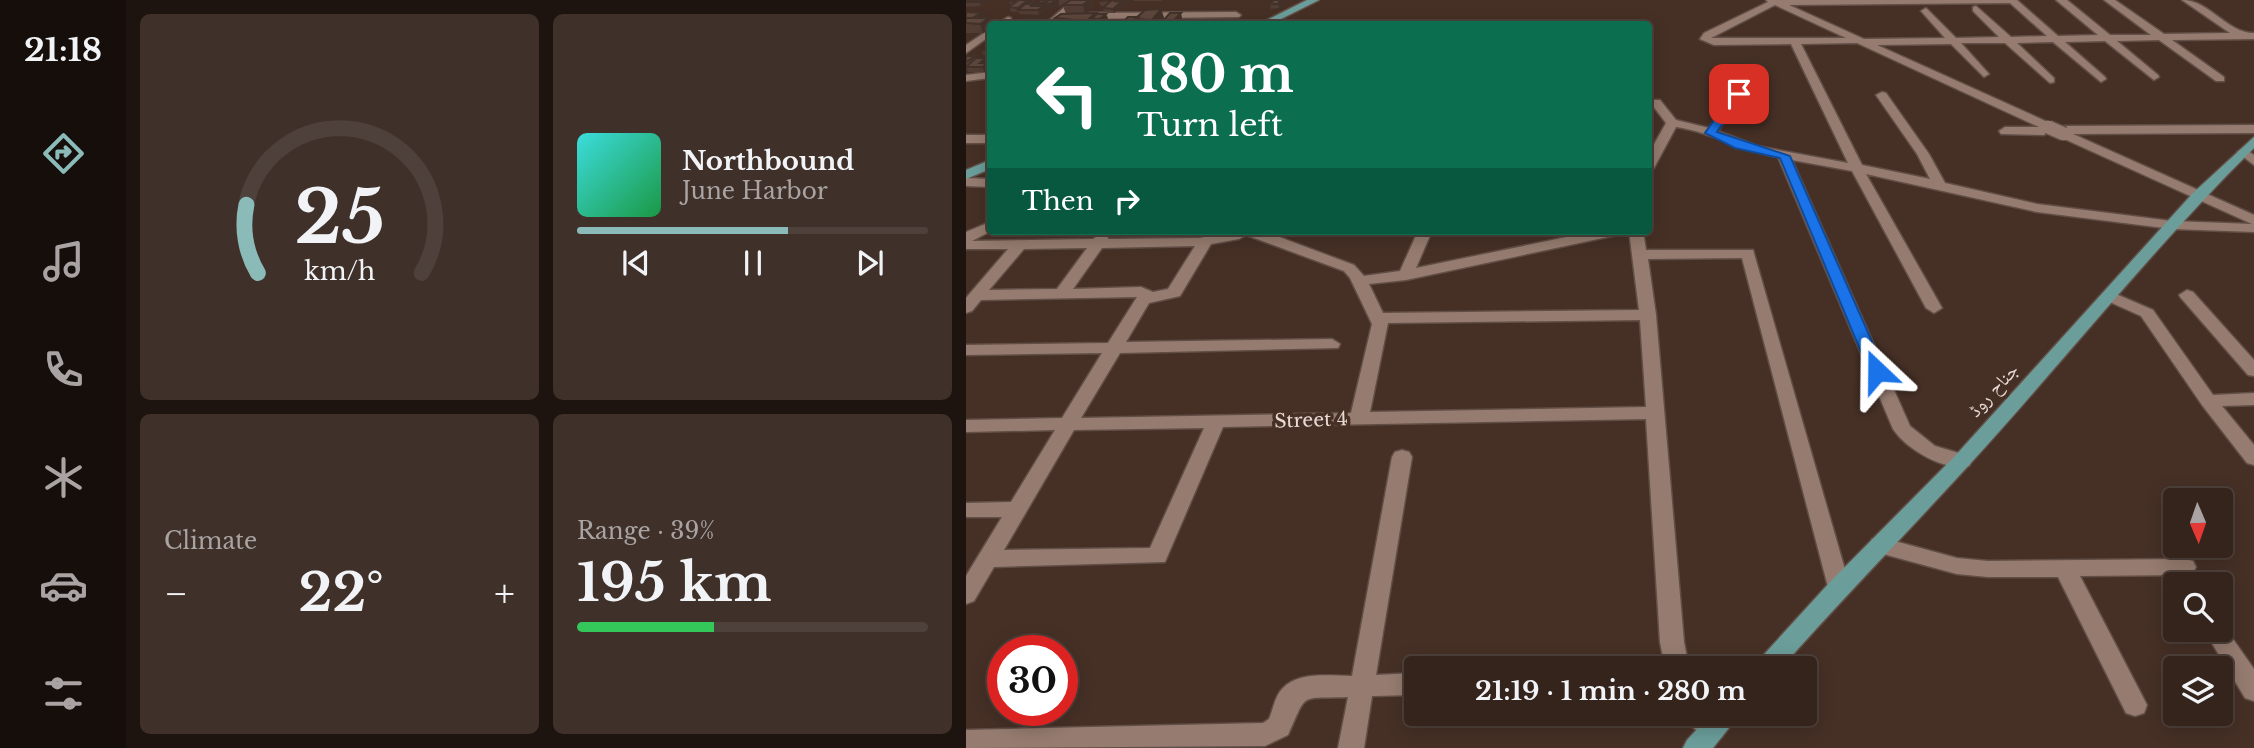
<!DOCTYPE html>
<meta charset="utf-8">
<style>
body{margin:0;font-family:"Libre Baskerville","Noto Naskh Arabic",serif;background:#3f3029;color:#f1f3f6;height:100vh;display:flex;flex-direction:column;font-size:26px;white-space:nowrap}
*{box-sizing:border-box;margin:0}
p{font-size:23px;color:#a9a4a3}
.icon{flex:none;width:38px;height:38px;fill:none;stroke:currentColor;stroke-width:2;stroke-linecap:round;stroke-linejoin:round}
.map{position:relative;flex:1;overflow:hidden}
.side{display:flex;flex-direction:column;gap:14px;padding:14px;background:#1d140f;width:840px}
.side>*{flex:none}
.banner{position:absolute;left:21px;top:21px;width:665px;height:214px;border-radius:7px;box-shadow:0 4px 18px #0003,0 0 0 2px #4e413b;background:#0b6e4f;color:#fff;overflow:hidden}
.needle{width:46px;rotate:178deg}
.tools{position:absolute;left:1197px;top:488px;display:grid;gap:14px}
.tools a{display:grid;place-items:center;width:70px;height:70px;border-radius:7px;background:#34241c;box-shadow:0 4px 18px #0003,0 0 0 2px #4e413b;font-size:35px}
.speed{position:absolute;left:21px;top:635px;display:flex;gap:14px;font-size:35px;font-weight:700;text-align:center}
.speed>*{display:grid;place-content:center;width:91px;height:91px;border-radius:50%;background:#34241c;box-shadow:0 4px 18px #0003,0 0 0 2px #4e413b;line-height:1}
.speed .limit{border:10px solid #d22;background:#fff;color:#111}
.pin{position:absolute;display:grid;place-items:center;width:60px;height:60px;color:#fff;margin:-30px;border-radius:14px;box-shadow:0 4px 10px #0006}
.me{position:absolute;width:77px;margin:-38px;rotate:337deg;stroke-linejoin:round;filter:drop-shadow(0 0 5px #0008)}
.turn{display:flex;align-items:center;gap:24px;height:147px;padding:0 35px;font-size:32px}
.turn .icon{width:91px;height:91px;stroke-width:2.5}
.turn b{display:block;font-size:49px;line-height:60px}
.then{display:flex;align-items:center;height:66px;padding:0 35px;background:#0003;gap:14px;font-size:26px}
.big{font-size:52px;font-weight:700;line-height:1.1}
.side .widget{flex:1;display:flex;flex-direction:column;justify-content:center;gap:10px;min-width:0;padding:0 24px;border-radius:10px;background:#3f3029}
.side .dial{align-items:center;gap:0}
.dial svg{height:182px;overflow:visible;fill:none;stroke:#4e413b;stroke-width:7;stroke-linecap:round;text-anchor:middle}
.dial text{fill:#f1f3f6;stroke:none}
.song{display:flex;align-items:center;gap:21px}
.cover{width:84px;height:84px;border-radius:10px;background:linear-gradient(135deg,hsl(180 70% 55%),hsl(140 70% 35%))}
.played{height:7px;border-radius:4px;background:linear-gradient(90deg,#8bbbb9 60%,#4e413b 60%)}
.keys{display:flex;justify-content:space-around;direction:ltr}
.heat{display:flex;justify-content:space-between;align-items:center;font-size:38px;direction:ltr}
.charge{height:10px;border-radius:5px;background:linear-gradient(90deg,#34c759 39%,#4e413b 0)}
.side .tiles{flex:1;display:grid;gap:14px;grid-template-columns:repeat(2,1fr)}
.trip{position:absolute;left:438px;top:656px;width:413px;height:70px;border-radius:7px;background:#34241c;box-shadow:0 4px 18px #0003,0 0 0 2px #4e413b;font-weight:700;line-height:70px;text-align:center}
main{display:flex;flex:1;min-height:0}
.tab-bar{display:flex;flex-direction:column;width:126px;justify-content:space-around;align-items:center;background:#150e0b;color:#a9a4a3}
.tab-bar .icon{width:49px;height:49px}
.tab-bar .on{color:#8bbbb9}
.tab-bar b{font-size:32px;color:#f1f3f6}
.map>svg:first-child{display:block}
</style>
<main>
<nav class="tab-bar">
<b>21:18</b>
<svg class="icon on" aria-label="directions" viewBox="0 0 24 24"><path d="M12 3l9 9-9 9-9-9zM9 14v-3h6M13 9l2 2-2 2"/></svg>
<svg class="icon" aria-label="music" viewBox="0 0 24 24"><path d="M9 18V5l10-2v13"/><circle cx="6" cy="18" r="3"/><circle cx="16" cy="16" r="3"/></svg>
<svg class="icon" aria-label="phone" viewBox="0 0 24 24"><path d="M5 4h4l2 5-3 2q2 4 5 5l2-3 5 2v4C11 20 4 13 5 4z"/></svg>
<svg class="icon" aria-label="climate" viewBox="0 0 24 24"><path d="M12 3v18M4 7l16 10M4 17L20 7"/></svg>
<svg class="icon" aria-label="car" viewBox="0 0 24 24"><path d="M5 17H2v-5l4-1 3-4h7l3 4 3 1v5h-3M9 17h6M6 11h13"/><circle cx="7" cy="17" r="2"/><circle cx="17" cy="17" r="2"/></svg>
<svg class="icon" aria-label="filters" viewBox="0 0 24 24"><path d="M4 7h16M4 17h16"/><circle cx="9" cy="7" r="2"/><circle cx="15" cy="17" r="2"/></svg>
</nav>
<section class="side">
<div class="tiles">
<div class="widget dial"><svg viewBox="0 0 100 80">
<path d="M14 69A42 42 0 1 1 86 69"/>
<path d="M14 69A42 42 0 0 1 9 39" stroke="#8bbbb9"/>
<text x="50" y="56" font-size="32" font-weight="700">25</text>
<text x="50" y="72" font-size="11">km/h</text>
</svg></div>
<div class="widget">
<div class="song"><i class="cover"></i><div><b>Northbound</b><p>June Harbor</p></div></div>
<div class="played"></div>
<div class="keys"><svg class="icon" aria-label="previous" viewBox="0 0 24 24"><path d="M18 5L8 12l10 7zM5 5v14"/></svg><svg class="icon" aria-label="pause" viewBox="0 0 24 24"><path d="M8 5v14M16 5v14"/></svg><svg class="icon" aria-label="next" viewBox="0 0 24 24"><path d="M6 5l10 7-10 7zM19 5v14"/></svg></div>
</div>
<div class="widget"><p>Climate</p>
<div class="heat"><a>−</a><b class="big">22°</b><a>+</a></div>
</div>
<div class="widget"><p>Range · 39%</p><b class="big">195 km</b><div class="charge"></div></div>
</div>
</section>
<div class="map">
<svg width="1288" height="748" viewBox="0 0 1288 748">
<rect width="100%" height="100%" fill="#463026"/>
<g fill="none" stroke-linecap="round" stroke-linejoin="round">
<g stroke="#614e46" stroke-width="3">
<g id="minor">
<polygon points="107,0 118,0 88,24 79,24"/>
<path d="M800 0H1051L1092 36 1132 35 1090 0H1101L1144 35H1185L1138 0H1149L1198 34 1264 33 1216 0C1244 0 1260 33 1288 33V39L1206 40 1258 77V81H1250L1193 40 1151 41 1192 75 1193 77 1188 80 1139 41 1099 42 1139 77 1140 79 1135 82 1087 42 1051 43 1088 78V82L1084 83 1039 43H995L1023 74 1018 77 985 44 911 45 1086 124V130L1078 135 1035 134 1033 131 1039 127H1073L891 43 835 44 896 165 964 179 951 154 910 95 916 92 920 93 963 154 979 183 1071 204 1206 221 1286 224 1094 137 1092 130 1098 126 1288 125V133L1107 134 1288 215V232L1206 229 1071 212 900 174 976 308 968 313 960 308 886 171 826 160 944 426 969 446 1003 456 1006 461 1003 466C979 472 940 449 927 429L812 157C777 151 745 132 710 127L688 168 682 172V155L700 123 684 102 686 100H694L710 120 743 128 775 82 772 69 777 66 782 69 785 82 752 131 791 146 882 163 825 44 748 45 734 39 738 33 802 2ZM1044 3 1081 36 1045 37 1010 6 1007 7V11L1033 37 990 38 960 8 955 11 979 38 898 39 823 5ZM809 5 880 38H745Z"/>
<polygon points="270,12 275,15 273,17 118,19 113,16 118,13"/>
<polygon points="42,17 45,18 45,22 30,24"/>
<polygon points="24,29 24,36 0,53 0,45"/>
<polygon points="24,72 24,78 0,81 0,75"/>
<rect x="0" y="135" width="24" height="8"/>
<polygon points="1277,148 1288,155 1288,165 1271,152"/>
<polygon points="0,178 24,179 24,187 0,186"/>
<path d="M24 222 25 231 6 241 127 239 136 233 141 234 142 239 234 238 266 231H297L388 265 398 276 434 271 452 231H466L450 268 630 231H658L651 235 440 280 403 284 417 313 673 310 663 231H677L680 250H787L884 587 881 593 873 596 865 593 862 587 776 258 682 259 690 315 718 642 723 668H699L694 642 680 419 257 427 199 562 28 567 8 601 0 604V576L36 517H0V503L45 502 89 430 0 432V420L96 418 136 353 0 355V345L142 343 171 297 15 300 6 311 0 313V298L42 249H0V232ZM280 235 378 271 384 278 406 324 385 413 115 418 154 353 372 348 374 344 366 339 160 342 183 303 214 296 245 244 273 239ZM229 246 202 289 187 292 175 287 107 289 136 248ZM121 248 91 289 23 290 58 249ZM674 320 680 407 404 412 422 323ZM238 428 184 548 38 550 108 430Z"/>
<polygon points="1221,290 1227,292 1288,360 1288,376 1282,375 1215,298 1213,295"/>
<polygon points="1143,291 1187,310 1247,395 1288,393 1288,405 1256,406 1288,445 1288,465 1281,463 1236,405 1175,316 1137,299 1135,296"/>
<path d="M436 450 443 452 446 457 410 675 450 673V695L406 696 398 748H372L382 697C332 699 342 691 322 735L299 746 0 748V730L297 723 303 719C307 710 309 696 316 689 332 671 364 676 386 676L426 457 429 452Z"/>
<polygon points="914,537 991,558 1022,561 1219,559 1227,561 1230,567 1227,573 1219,575 1114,576 1181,705 1178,713 1169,716 1160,713 1092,577 1022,577 991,574 906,551 903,545 906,539"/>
<polygon points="1255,622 1288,669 1288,701 1279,698 1238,630 1255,630"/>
<path d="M718 714H748L760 729 756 737 747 740C734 736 724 726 718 714Z"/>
</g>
</g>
<g stroke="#614e46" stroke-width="3">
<g id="major">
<polygon points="341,0 353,0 305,24 293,24"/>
<path d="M1288 137V148C1187 248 1099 360 1003 465 941 533 876 599 815 668H789L792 661 865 581 989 456 1227 193Z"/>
<polygon points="24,160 24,169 0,179 0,170"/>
<polygon points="745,714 774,714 747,748 717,748 721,740"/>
</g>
</g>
<use href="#minor" fill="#967c70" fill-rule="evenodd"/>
<use href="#major" fill="#6b9e9b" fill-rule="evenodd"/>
<g stroke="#614e46" stroke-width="16" stroke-linecap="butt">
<polyline id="minor-bridge" points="1082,127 1098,134"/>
</g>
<use href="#minor-bridge" stroke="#967c70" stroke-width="13"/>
</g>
<g fill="#513d34">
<polygon points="0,0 19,0 19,2 15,6 0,7"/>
<polygon points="68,0 64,4 93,0 125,0 127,8 121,13 142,18 136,24 84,24 91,22 89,18 100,14 97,6 94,6 93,5 81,10 80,7 77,7 78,11 73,15 54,14 53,12 45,12 43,7 45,5 43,1"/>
<polygon points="163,0 148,13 138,12 137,8 139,6 135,6 133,2"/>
<polygon points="167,0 195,0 196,1 167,1"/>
<polygon points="318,0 313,8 305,9 304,4"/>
<polygon points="195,9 198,18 192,24 157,24 156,23"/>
<polygon points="0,12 17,17 15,18 23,18 25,24 24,29 17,33 0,33"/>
<polygon points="80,18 82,22 79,24 53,24 52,22"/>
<polygon points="216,18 209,24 197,24 196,22"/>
<polygon points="24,46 24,55 17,55 16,50"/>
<polygon points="0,56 9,56 10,58 20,58 23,67 19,72 2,72 0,67 1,66 0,66"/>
</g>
<g fill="#42322a">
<polygon points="15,0 19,0 19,2 15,6 13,2"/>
<polygon points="62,0 68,0 57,10 53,10 52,8"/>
<polygon points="93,0 93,5 81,10 80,7 77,7 78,11 73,15 72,10 69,9 66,11 64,6 68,4 68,5 82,1"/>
<polygon points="123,0 125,0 127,8 119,14 117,5"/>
<polygon points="156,0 163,0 148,13 147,9 155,2 155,1"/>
<polygon points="314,0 318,0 313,8 312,4"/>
<polygon points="195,9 198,18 192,24 187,24 186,20"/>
<polygon points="15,13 17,17 7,23 5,19"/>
<polygon points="130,13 131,17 125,19 126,22 122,24 120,21"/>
<polygon points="215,13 216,18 209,24 207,24 207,21"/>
<polygon points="140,14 142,18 136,24 134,19"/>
<polygon points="23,18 25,24 24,29 17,33 14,24"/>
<polygon points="80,18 82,22 79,24 74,24 73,23"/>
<polygon points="20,58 23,67 19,72 14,63"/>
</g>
<g fill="#5e473c" stroke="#42322a" stroke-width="2">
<polygon points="0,0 15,0 13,2 0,2"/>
<polygon points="46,0 62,0 52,8 43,7 50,2 43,1"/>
<polygon points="75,0 93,0 80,5 82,1 68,5"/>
<polygon points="105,0 123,0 117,5 97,5"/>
<polygon points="146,0 156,0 147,1 155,2 147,9 137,8"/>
<polygon points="308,0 314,0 312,4 304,4"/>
<polygon points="59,4 68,4 64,6 77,6 72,10 52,10"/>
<polygon points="195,9 186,20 169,19 179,10"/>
<polygon points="0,12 15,13 6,18 0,18"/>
<polygon points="130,13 120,21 89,18 95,14"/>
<polygon points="204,13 215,13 207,21 196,22"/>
<polygon points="131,14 140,14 134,19 125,19"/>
<polygon points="162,17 172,17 169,19 169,22 156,23"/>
<polygon points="0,18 23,18 14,24 0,23"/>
<polygon points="58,18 80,18 73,23 52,22"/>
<polygon points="86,22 107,22 104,24 84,24"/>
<polygon points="21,46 24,46 24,50 16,50"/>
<polygon points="0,56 9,56 2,61 0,61"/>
<polygon points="10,58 20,58 14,63 21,63 17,67 0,67"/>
</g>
<polygon fill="#1a73e8" stroke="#114b97" stroke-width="2" points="769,91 778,94 751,132 824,156 919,371 917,375 911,376 903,371 814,158 769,148 739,133"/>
<g text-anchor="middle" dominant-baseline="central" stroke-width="7" stroke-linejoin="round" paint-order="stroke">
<g font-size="19" fill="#e8dad3" stroke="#463026">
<text transform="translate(1027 390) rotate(-48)">جناح روڈ</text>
<text transform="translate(345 420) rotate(-2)">Street 4</text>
</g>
</g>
</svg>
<div class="tools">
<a><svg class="needle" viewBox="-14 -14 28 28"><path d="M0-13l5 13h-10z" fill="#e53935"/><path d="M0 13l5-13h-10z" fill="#a9a4a3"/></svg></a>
<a><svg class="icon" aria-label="search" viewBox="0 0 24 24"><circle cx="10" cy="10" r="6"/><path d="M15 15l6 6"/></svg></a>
<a><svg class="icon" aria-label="layers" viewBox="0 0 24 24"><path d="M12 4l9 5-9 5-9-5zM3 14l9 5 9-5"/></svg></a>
</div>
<div class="speed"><div class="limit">30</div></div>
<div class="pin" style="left:773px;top:94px;background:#d93025"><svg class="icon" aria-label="arrive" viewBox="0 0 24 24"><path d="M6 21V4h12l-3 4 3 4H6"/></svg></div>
<svg class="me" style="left:911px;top:371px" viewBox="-20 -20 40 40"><path d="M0-17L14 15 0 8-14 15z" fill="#1a73e8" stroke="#fff" stroke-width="4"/></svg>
<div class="trip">21:19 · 1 min · 280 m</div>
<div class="banner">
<div class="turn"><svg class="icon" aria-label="left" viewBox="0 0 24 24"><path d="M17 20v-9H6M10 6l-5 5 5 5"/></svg><div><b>180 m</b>Turn left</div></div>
<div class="then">Then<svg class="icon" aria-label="right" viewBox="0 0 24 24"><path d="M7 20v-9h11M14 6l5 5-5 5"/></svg></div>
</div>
</div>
</main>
